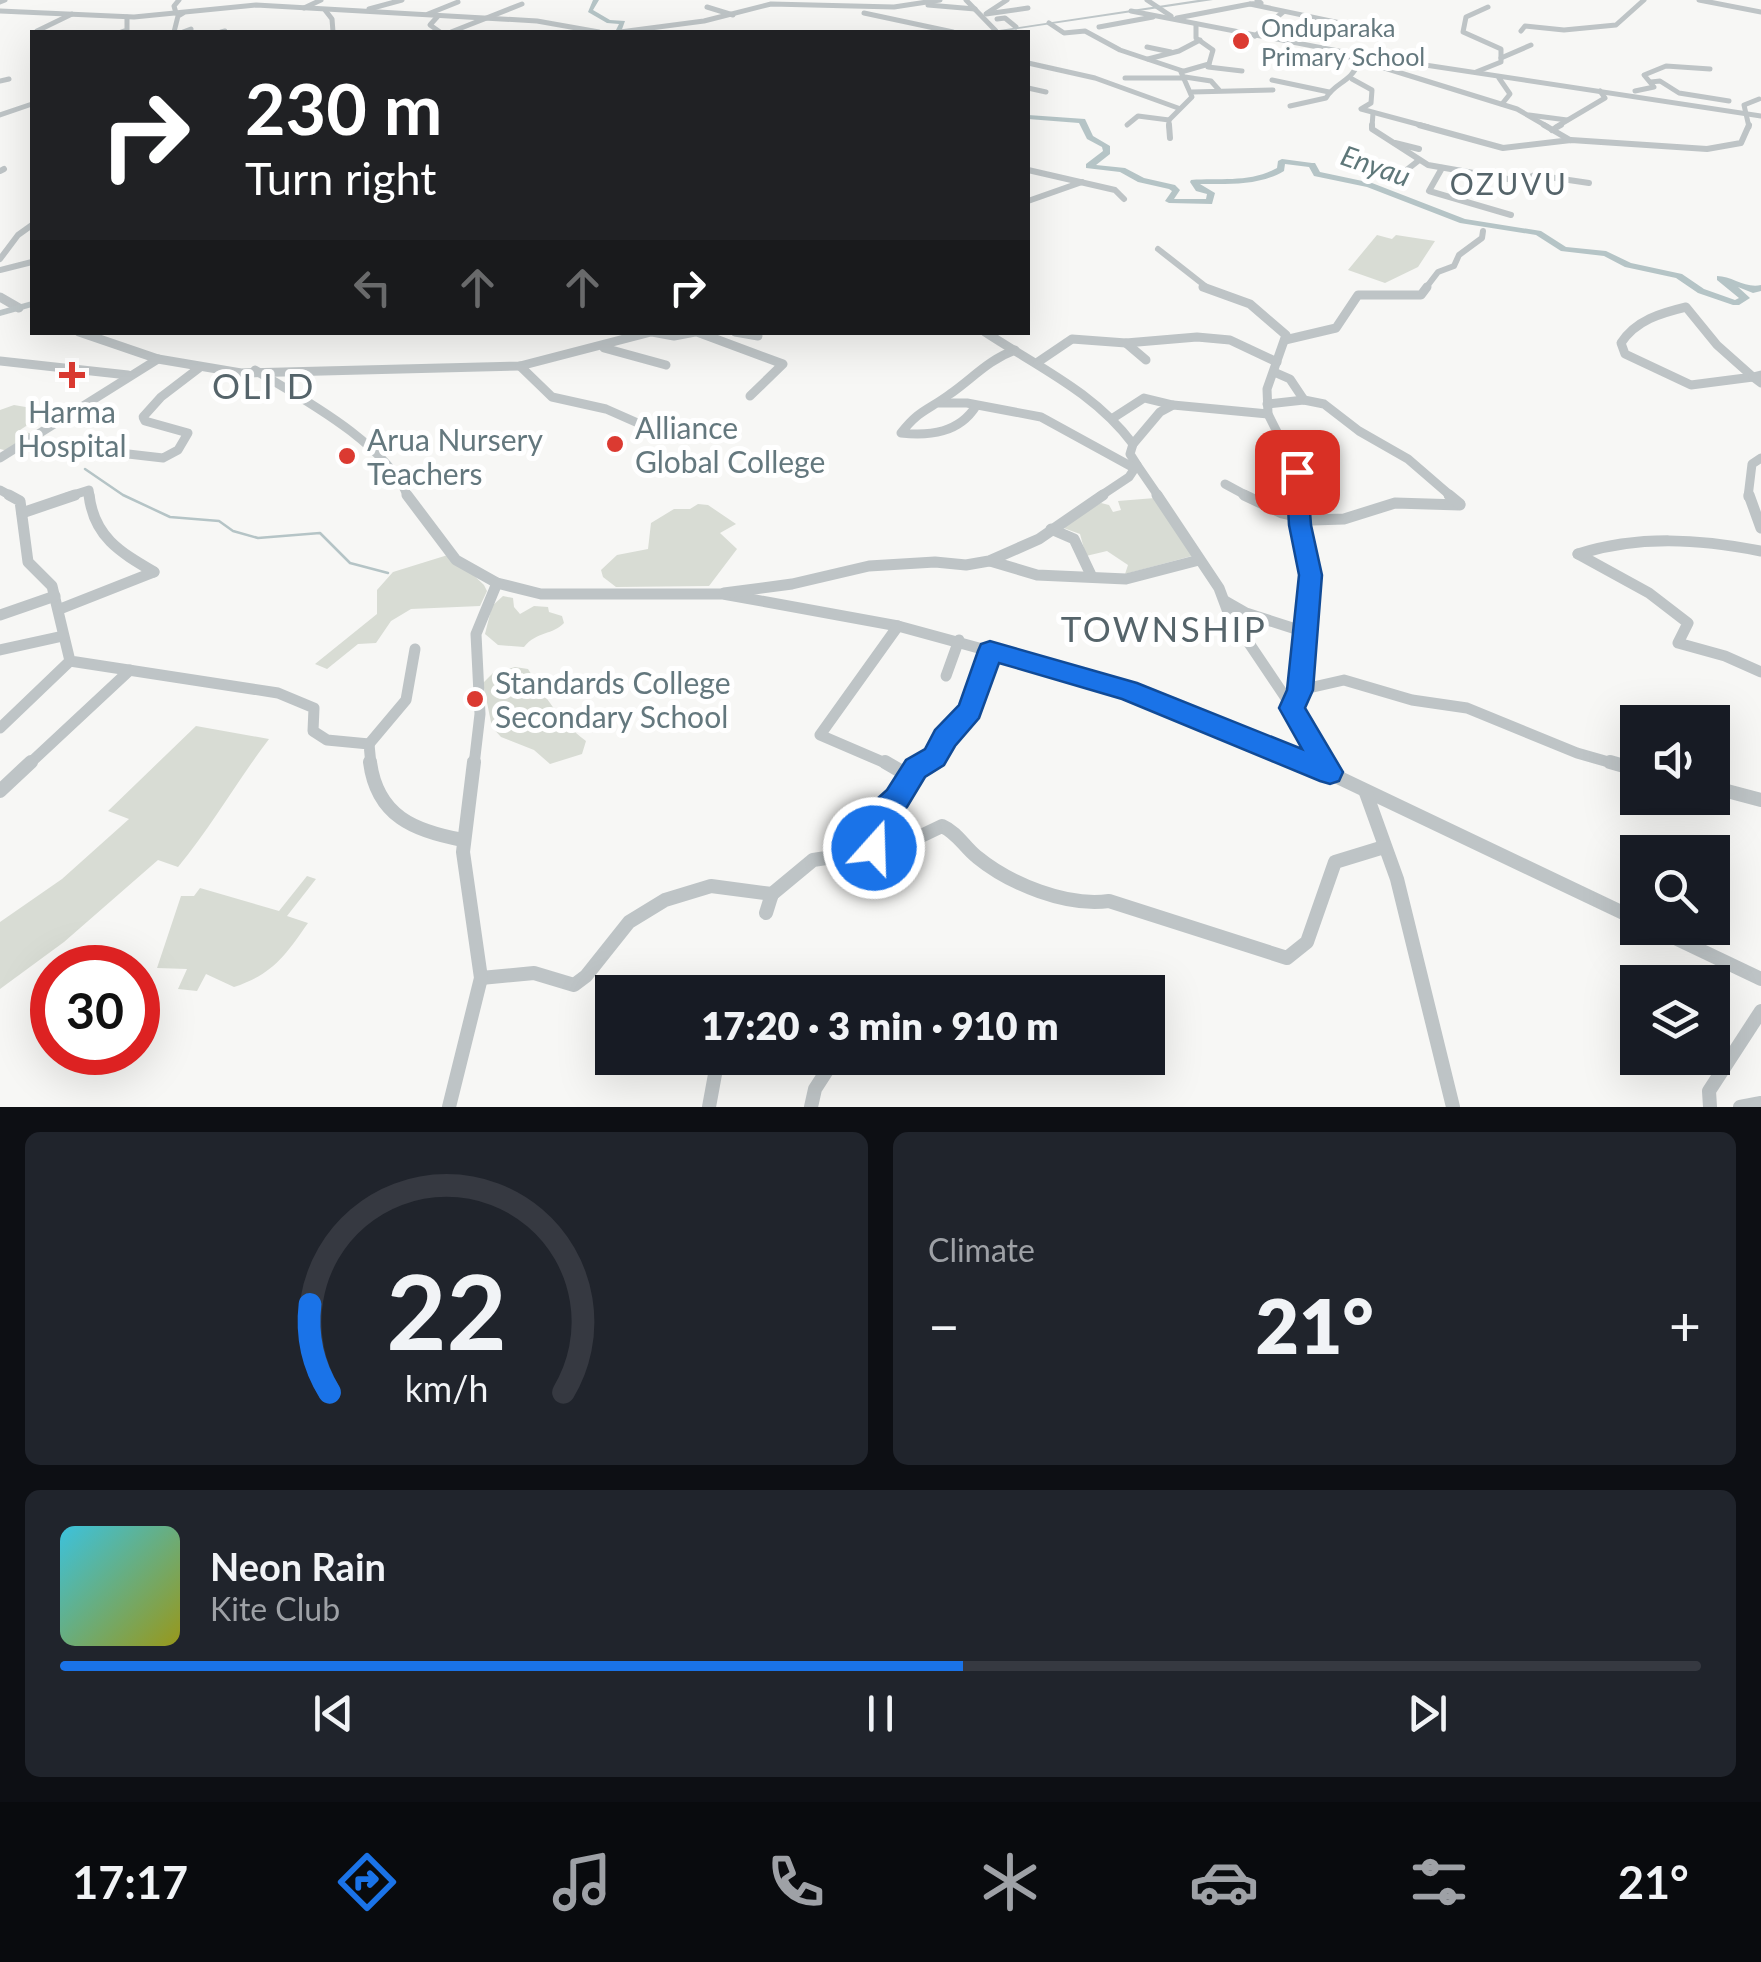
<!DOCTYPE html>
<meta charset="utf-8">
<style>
body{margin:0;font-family:Lato,sans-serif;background:#20242c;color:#f1f3f6;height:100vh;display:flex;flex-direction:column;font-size:38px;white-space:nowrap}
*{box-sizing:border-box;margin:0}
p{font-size:32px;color:#9ea1a6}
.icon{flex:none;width:55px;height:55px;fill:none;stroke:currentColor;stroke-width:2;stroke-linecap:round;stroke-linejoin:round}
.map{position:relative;height:1107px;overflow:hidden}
.side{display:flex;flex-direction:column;gap:25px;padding:25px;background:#0d0f14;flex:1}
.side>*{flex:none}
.hud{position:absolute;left:30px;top:30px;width:1000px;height:305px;border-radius:0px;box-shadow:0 10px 40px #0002;background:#202124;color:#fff;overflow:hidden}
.fabs{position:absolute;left:1620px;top:705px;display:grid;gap:20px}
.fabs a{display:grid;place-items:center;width:110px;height:110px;border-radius:0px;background:#171b24;box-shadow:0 10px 40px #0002;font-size:50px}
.speed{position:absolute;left:30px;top:945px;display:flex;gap:20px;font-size:50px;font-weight:700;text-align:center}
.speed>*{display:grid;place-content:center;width:130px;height:130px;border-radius:50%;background:#171b24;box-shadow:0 10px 40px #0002;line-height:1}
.speed .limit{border:15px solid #d22;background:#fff;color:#111}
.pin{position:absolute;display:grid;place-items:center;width:85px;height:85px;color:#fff;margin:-42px;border-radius:20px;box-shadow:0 5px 15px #0006}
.me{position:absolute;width:110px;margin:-55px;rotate:20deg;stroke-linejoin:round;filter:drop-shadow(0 0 8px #0008)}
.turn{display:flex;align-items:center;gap:35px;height:210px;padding:0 50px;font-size:45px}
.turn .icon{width:130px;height:130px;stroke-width:2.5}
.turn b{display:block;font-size:70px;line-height:85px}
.lanes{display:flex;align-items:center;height:95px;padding:0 50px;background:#0003;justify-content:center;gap:50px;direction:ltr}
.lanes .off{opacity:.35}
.big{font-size:75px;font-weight:800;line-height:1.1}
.side .tile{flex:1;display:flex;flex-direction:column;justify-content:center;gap:15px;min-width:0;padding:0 35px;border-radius:15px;background:#20242c}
.side .dial{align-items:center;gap:0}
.dial svg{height:260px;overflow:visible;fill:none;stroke:#363941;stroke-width:7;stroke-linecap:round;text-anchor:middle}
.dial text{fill:#f1f3f6;stroke:none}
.song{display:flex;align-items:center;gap:30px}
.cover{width:120px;height:120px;border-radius:15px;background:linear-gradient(135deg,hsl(190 70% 55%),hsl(60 70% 35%))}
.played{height:10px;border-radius:5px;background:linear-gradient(90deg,#1a73e8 55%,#363941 55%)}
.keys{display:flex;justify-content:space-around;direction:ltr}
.heat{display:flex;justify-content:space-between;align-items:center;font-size:55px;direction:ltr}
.side .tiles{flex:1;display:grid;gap:25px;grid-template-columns:1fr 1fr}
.tile:last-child{grid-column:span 2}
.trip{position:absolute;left:595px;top:975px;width:570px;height:100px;border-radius:0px;background:#171b24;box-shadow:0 10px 40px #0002;font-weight:800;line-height:100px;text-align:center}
.tab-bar{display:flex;height:160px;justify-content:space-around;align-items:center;background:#090b0e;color:#9ea1a6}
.tab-bar .icon{width:70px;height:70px}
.tab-bar .current{color:#1a73e8}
.tab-bar b{font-size:45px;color:#f1f3f6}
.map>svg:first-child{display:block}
</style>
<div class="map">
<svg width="1761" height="1107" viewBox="0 0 1761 1107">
<rect width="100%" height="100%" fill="#f7f7f5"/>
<g fill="#d8dcd4">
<polygon points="1377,235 1392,239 1396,235 1435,241 1418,267 1385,283 1348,270"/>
<polygon points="14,405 49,411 20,430 32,434 8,451 0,449 0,410"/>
<polygon points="1155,498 1192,556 1125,574 1128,565 1107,551 1086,556 1080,534 1058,526 1101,503 1109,505 1113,512 1121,510 1118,501"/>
<polygon points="698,504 708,505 736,524 720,533 737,549 709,586 616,587 603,577 601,570 617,555 648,549 651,523 674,509 690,509"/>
<polygon points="451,554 484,585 487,591 480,606 411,609 391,621 376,643 358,644 327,669 315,664 377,614 377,590 393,572"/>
<path d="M503 596 513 598 514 607 520 614 534 606 548 607 549 612 562 616 564 623C553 635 537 631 524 647L498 645 485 634 492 606Z"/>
<path d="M515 667 528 669C545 696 560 722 586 741L582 754 550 764 534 750 501 737 492 727 483 683 493 673Z"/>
<path d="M196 726 269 739C237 781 212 826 178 867L158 860 64 942 0 989V922L62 879 129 819 108 811Z"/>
<path d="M307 876 316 879 287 916 308 923C285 956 273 974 234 987L206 974 197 991 178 989 187 969 157 968 181 896H194L200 888 279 911Z"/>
</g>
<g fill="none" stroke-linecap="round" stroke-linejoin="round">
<polyline stroke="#b5c4c6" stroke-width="2.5" points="85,469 123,495 170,517 219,521 233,531 258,538 320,533 350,563 388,573"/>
<g fill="#b5c4c6" fill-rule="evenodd">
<polygon points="593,0 599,0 593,10 610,20 625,21 621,32 615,32 619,24 607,23 588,12"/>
<path d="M1028 115 1085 119 1093 136 1110 146V154L1096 165 1125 168 1144 178 1175 185 1180 190 1174 199H1206L1207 194 1196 191 1190 182 1191 180C1220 178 1251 183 1277 168L1278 161 1282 159 1312 163H1315L1320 172 1372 183 1465 219 1541 231 1566 247 1606 251 1631 263 1682 274 1704 289 1735 300 1739 298 1717 280V276C1732 276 1746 289 1761 285V291L1753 293 1738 287 1750 298 1739 305H1733L1698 293 1676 278 1625 267 1604 256 1561 251 1536 235 1460 223 1367 187 1314 176 1309 167 1285 164 1284 171C1259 186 1228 184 1200 184L1215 193 1212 204 1169 203 1165 201 1172 191 1169 189 1138 182 1120 172 1086 168V164L1103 151 1102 147 1087 139 1079 123 1028 119Z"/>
</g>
<g stroke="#bec4c6" stroke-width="5">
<polyline points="966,0 996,31"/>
<polyline points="1147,0 1171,16"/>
<polyline points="1257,0 1261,3 1250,4 1388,33"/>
<polyline points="1699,0 1761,12"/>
<polyline points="0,2 5,0"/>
<polyline points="928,5 975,9"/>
<polyline points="707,7 733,15"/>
<polyline points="304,8 321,0"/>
<polyline points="369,9 402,0"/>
<polyline points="325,10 332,19 333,32"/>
<polyline points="0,11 134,17 256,5 537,21 599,32"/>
<polyline points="1131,11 1359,55 1761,116"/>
<polyline points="176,13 174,6 179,0"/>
<polyline points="864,13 953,32"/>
<polyline points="987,13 1007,0"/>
<polyline points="428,14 458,2"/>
<polyline points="986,14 1028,8"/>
<polyline points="438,16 430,25 440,32"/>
<polyline points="1177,18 1250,4"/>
<polyline points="997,19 1005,18 1016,27"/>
<polyline points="1049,23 1064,33 1085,31 1120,50 1183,71"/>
<polyline points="1196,24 1196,38 1213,50 1209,64"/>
<polyline points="1099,27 1153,17"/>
<polyline points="37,31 72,14"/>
<polyline points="1521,31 1525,26 1564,30 1616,25 1644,0"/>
<polyline points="121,32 127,30 127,17"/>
<polyline points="174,32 178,16 183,13"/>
<polyline points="183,32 191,29"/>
<polyline points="221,32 225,31"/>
<polyline points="451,32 522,4"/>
<polyline points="620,32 704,21 771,4 894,7 940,0"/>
<polyline points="1255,36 1283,12"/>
<polyline points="1147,47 1171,52"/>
<polyline points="1349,57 1517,109 1548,127"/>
<polyline points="1501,58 1531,45"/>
<polyline points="1148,59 1179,51 1200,40"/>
<polyline points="1028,63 1095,78 1178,108"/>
<polyline points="1476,72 1501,62 1501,49 1463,32 1466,17 1488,7"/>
<polyline points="1185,77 1211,81 1219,90"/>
<polyline points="1125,78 1183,78"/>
<polyline points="1499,78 1510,94 1502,104"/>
<polyline points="1352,79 1372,90 1371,103 1361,109 1428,127"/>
<polyline points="1272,80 1329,92"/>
<polyline points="0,81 9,79"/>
<polyline points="1651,82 1660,81 1679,93 1729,101"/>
<polyline points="1028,88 1046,92"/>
<polyline points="1635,91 1654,87 1644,75 1666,66 1710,69"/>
<polyline points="1192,92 1273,90"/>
<path d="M1290 106 1326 98C1336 81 1350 84 1359 62"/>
<polyline points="0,115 32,104"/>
<polyline points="1529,115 1567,120"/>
<polyline points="1127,125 1138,116 1169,120"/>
<polyline points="1169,127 1169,120 1192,97 1181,72 1209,64 1208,67 1242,71"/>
<polyline points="1372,127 1373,113"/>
<polyline points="1556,127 1605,98 1600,91"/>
<polyline points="1749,127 1744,105 1759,99"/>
</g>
<g stroke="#bec4c6" stroke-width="6">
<polyline points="1169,125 1170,138"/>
<polyline points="1372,125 1372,129 1428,165 1519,181 1535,175 1589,183"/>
<polyline points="1419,125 1503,148 1571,140 1707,149 1741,143 1749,125"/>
<polyline points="1544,125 1570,140"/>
<polyline points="1552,130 1561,125"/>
<polyline points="1395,143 1419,149"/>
<polyline points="1442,168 1429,191 1511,215"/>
<polyline points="1379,169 1404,172 1418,161"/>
<polyline points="1028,170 1115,190 1124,199"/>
<polyline points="0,171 4,169"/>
<polyline points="1028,201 1082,182"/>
<polyline points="1158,249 1209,289"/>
<polyline points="0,259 18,235 32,225"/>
<polyline points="0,270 32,262"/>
<polyline points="1425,289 1438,272 1454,266 1459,255 1482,238 1483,231"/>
</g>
<g stroke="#bec4c6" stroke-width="9">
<polyline points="1203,287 1250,304 1286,335 1267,389 1268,414 1297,472 1298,497"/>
<polyline points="0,297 19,308"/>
<path d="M1686 307 1717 345 1753 377 1691 385 1625 354 1621 343C1636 320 1661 313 1686 307Z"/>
<polyline points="79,332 158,359 241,373 520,366 651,332"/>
<polyline points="652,332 674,336 695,332"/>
<polyline points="697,332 783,364 750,396"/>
<polyline points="735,332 758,336"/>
<path d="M985 332C1038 367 1094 392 1133 444L1130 454 1137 465 1129 477 1099 497"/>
<polyline points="1285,340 1336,328 1358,295 1421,295 1427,287"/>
<polyline points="1126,343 1146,360"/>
<polyline points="604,348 666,365"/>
<polyline points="0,361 128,375"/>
<polyline points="1038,362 1072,339 1126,343 1197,337 1230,340 1277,362"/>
<polyline points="520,366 552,397 606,409 640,424"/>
<path d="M255 370C303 399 386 443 408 497"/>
<polyline points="1274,372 1290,379 1304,400"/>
<polyline points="1753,377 1761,383"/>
<polyline points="1753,377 1761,375"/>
<polyline points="939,403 967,403 1041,417 1134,468"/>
<polyline points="1267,404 1304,400 1324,404 1359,431 1408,459 1452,497"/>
<path d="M976 406C959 433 930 436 901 433 920 409 927 411 950 394 973 378 988 360 1015 350"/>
<polyline points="1113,418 1144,398 1173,405"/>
<polyline points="24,442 163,458 178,450 188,433 145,421 143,417 161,397 199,368"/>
<polyline points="1133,444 1160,412 1173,405 1268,414"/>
<polyline points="0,458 158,359"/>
<polyline points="1137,465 1159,497"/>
<polyline points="1225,484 1249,497"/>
<polyline points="0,490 13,497"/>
<polyline points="67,497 89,490 90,497"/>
<polyline points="1748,497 1752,464 1761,458"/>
</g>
<g stroke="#bec4c6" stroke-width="11">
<polyline points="9,495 20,501 28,562 52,586 70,661 278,693 314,708 313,731 327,740 369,744 371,765"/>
<path d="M89 495C94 537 120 552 154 572"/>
<polyline points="407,495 456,560 497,583 541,594 723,594 898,626 1096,680 1311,765"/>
<polyline points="1157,495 1219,588 1228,612 1306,728 1325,765"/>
<polyline points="1244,495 1282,513 1312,520 1344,519 1395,503 1460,505"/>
<polyline points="1449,495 1460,504"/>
<polyline points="1749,495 1761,528"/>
<polyline points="22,513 75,495"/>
<polyline points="1051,529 1074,539 1091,575"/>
<polyline points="1578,554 1649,593 1688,623 1678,643 1725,656 1761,672"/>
<path d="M1578 554C1639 535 1699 539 1761 551"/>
<polyline points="990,561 1037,575 1126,579 1199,560"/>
<polyline points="724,593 792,584 869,566 935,562 966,565 989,561 1039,539 1103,495"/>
<polyline points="1225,601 1246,613 1305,632"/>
<polyline points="60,609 154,572"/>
<polyline points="0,615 55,596"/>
<polyline points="0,650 63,636"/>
<polyline points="946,676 959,640"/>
<polyline points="1300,690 1344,680 1412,700 1467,708 1577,753 1619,765"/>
<polyline points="1292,708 1300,690 1310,575 1298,495"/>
<polyline points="0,728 70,661"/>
<polyline points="369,744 406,700 415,649"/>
<polyline points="28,765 130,670"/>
<polyline points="474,765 480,714 476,634 497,583"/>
<polyline points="890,765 820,735 898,626"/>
<polyline points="922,765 935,757 945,738 970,711 990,651"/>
</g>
<g stroke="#bec4c6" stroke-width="14">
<path d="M370 762C377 816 414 831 463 840"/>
<polyline points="885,762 909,776"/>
<polyline points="1306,762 1638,920"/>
<polyline points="1324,762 1329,772"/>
<polyline points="1610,762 1638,770"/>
<polyline points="1712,787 1761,800"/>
<polyline points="0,791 31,762"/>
<polyline points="1366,793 1397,879 1453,1107"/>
<path d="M874 848 876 818C893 802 909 772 926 762"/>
<polyline points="766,913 772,894"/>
<polyline points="1654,928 1761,979"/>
<path d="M481 978 534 973 574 985 586 976 629 922 665 900 711 886 772 894 813 860 898 847 942 826C958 833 964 847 977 857 1010 884 1067 907 1109 901L1287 958 1307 942 1335 862 1384 847"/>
<polyline points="449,1107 481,978 463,852 474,762"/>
<polyline points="709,1107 718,1058"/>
<polyline points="811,1107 815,1089 835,1058"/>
<polyline points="1710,1107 1709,1091 1761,1011"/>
<polyline points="1740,1107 1761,1103"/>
</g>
<g fill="#bec6c8" fill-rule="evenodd">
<polygon points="1198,0 1213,0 998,32 986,32"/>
<polygon points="32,301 32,307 0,316 0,310"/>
</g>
</g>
<polygon fill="#1a73e8" stroke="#114b97" stroke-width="2.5" points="1297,466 1307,472 1311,525 1322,575 1313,690 1305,708 1343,772 1339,781 1330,784 1320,781 1122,699 999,663 979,718 955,746 944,765 925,777 907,807 890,823 884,858 874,862 863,858 859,848 866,809 887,790 906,760 925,749 935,730 959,705 978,651 981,644 990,641 1137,683 1302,749 1279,708 1287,690 1299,575 1289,525 1286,472"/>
<g fill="#db3a31" stroke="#fff" stroke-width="4">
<circle cx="1241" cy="41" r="10"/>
<path d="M67 360h10v10h10v10h-10v10h-10v-10h-10v-10h10z"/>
<circle cx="615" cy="444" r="10"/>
<circle cx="347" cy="456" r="10"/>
<circle cx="475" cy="699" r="10"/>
</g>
<g text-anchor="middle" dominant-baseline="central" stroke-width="10" stroke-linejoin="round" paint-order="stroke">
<g font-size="25" fill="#64787e" stroke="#fff" text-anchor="start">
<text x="1261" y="27">Onduparaka<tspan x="1261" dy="29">Primary School</tspan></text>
</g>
<g font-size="28" font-style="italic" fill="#5e7779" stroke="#fff">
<text transform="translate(1376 165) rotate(19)">Enyau</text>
</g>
<g font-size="30" letter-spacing="2.5" fill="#55646a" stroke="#fff">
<text x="1509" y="183">OZUVU</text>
</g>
<g font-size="30" fill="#64787e" stroke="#fff" text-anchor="start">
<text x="72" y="411" text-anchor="middle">Harma<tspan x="72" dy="34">Hospital</tspan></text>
<text x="635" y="427">Alliance<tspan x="635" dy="34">Global College</tspan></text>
<text x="367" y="439">Arua Nursery<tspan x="367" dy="34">Teachers</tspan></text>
<text x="495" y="682">Standards College<tspan x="495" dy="34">Secondary School</tspan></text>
</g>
<g font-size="35" letter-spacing="2.5" fill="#55646a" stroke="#fff">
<text x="264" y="385">OLI D</text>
<text x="1164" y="628">TOWNSHIP</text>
</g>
</g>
</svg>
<div class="fabs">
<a><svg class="icon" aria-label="sound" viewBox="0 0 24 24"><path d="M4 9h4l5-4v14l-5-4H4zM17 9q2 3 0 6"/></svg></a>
<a><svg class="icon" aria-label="search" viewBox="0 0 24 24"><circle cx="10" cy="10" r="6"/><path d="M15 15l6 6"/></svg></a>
<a><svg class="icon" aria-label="layers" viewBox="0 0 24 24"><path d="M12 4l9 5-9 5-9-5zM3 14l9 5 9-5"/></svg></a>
</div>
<div class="speed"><div class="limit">30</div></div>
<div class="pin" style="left:1297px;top:472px;background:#d93025"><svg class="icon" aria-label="arrive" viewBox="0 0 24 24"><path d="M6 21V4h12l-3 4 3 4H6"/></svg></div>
<svg class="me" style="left:874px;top:848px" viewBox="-20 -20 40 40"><circle r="17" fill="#1a73e8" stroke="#fff" stroke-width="3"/><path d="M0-11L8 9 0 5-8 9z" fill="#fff"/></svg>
<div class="trip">17:20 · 3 min · 910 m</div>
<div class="hud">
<div class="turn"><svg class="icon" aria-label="right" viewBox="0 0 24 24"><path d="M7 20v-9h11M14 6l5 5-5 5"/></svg><div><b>230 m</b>Turn right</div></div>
<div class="lanes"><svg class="icon off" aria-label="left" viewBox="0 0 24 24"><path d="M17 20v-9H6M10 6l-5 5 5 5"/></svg><svg class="icon off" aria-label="ahead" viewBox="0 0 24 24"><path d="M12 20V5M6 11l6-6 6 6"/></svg><svg class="icon off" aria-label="ahead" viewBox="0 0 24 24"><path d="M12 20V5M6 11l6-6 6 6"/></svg><svg class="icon" aria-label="right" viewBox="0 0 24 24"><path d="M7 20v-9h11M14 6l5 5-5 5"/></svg></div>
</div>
</div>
<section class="side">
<div class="tiles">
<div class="tile dial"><svg viewBox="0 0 100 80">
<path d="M14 69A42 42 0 1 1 86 69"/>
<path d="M14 69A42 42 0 0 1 8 42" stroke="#1a73e8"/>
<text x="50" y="56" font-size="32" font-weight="700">22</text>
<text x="50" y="72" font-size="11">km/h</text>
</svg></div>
<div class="tile"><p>Climate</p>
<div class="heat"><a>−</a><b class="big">21°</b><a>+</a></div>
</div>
<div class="tile">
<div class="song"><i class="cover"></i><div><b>Neon Rain</b><p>Kite Club</p></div></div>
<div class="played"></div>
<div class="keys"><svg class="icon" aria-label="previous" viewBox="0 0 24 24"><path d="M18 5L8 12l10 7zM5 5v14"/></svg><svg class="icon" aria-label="pause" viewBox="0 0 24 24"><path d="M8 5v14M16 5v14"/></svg><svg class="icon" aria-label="next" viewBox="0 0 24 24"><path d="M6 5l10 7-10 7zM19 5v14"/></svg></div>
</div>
</div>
</section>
<nav class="tab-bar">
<b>17:17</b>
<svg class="icon current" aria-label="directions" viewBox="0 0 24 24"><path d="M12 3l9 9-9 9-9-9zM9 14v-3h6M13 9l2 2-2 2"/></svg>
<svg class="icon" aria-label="music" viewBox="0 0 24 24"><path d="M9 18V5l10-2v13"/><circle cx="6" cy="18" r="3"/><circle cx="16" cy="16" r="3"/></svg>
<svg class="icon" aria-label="phone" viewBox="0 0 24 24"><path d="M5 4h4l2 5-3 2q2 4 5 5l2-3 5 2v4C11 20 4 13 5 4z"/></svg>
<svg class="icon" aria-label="climate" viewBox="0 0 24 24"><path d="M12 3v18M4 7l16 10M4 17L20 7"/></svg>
<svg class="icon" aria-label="car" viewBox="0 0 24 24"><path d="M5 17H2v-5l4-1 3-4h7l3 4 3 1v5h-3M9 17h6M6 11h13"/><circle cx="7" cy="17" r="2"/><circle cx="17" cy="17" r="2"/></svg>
<svg class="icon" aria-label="filters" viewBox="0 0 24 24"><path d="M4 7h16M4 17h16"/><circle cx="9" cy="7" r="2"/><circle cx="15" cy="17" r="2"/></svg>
<b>21°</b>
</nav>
